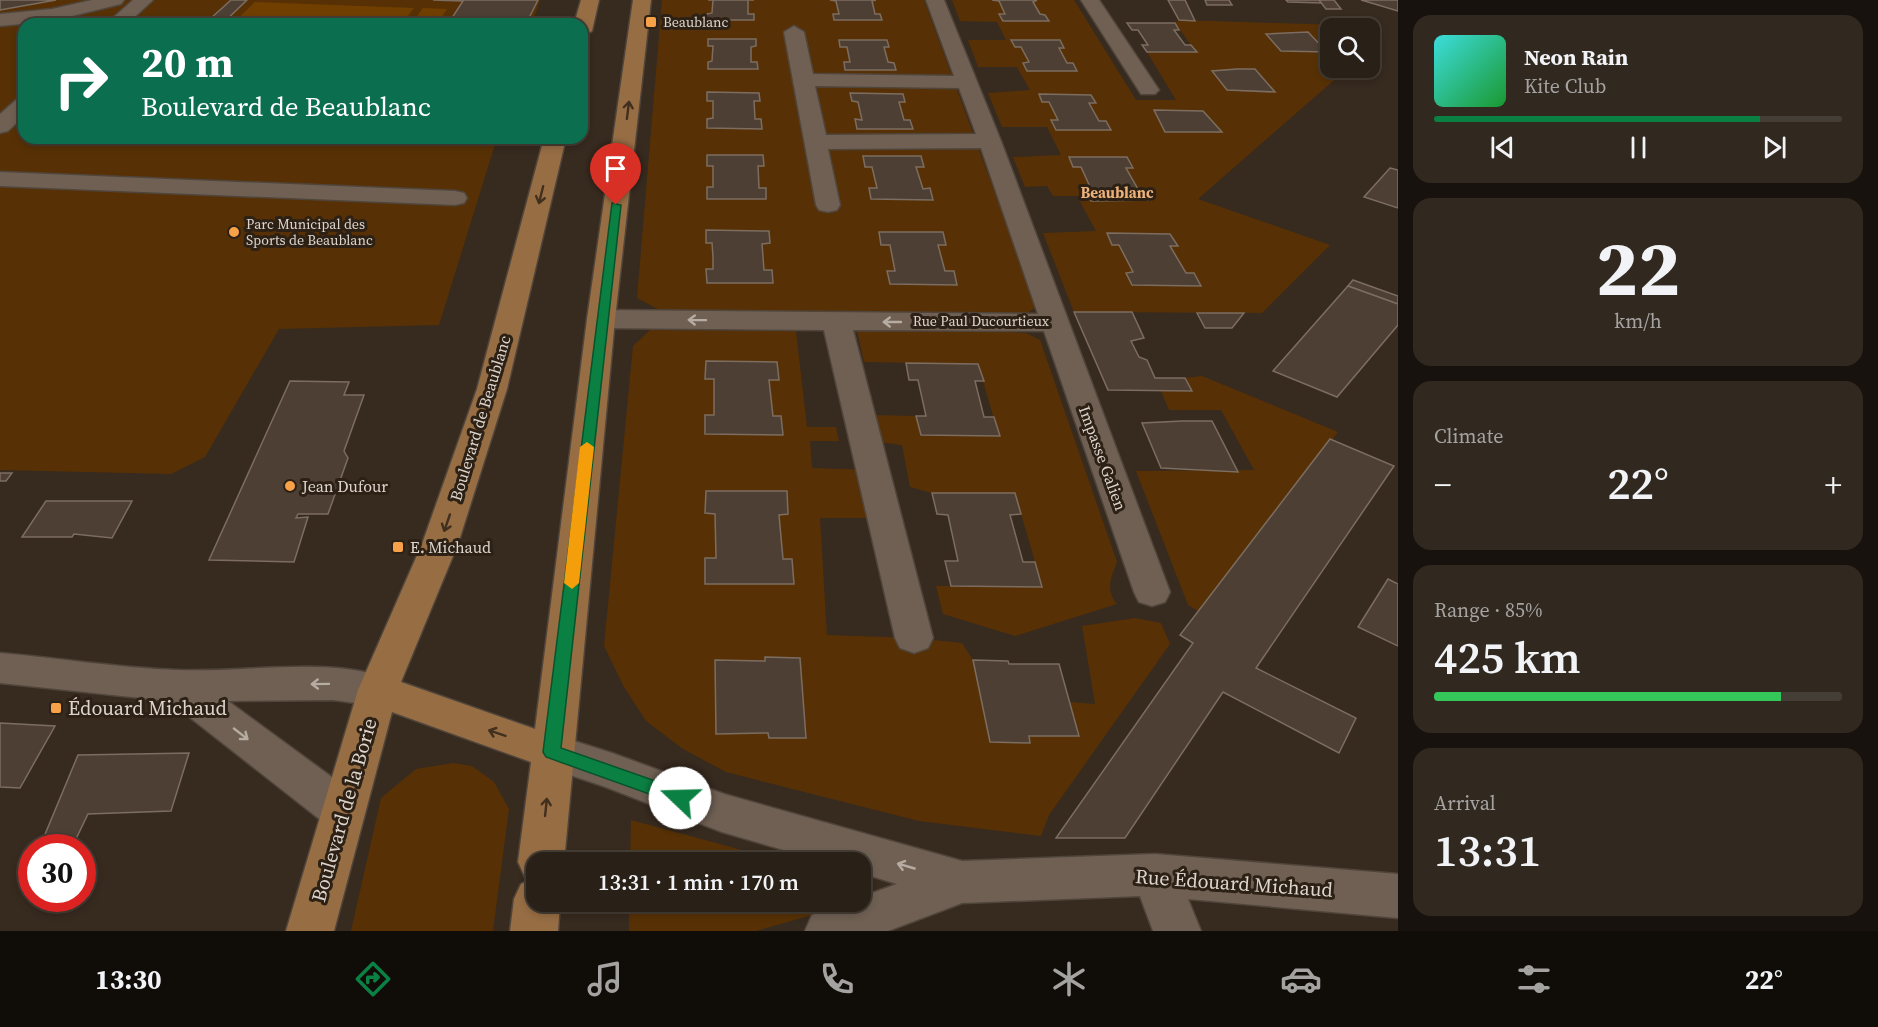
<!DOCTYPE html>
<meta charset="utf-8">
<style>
body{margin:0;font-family:"Source Serif 4",serif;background:#312820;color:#f1f3f6;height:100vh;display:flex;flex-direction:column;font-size:22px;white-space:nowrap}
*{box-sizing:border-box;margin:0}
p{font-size:20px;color:#a5a3a1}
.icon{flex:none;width:33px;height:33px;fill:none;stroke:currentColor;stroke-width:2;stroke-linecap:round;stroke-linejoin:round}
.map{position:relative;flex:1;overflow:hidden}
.side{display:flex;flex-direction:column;gap:15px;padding:15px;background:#17120d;width:480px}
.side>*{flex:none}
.guide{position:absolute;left:18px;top:18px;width:570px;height:126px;border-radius:18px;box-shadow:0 3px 9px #0003,0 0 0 2px #453e36;background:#0b6e4f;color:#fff;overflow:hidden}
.tools{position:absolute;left:1320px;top:18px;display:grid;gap:12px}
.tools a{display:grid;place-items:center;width:60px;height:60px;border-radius:12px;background:#292017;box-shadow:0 3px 9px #0003,0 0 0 2px #453e36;font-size:30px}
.speed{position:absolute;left:18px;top:834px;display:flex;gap:12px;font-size:30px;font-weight:700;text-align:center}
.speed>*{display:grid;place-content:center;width:78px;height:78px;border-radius:50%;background:#292017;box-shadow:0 3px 9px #0003,0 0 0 2px #453e36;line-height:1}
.speed .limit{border:9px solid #d22;background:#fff;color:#111}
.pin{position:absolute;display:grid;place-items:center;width:51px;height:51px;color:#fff;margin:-62px -26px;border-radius:50% 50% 50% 0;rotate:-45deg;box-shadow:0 0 6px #0007}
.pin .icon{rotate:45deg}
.me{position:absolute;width:66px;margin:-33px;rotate:291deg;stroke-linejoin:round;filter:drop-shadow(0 0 4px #0008)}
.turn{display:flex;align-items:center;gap:21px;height:126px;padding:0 24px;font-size:27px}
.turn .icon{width:78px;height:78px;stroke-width:2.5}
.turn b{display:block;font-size:42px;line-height:51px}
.big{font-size:45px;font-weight:600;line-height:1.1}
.side .card{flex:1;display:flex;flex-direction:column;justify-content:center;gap:9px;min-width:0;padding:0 21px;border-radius:18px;background:#312820}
.side .dial{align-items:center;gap:0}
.dial b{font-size:78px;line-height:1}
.song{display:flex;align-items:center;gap:18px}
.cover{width:72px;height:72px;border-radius:9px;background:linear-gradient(135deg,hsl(180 70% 55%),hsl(130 70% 35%))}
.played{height:6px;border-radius:3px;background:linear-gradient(90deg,#0b8043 80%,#453e36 80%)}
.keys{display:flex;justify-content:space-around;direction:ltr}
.heat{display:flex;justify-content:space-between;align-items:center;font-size:33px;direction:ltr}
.charge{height:9px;border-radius:4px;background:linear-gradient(90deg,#34c759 85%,#453e36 0)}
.trip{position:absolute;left:526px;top:852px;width:345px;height:60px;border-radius:18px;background:#292017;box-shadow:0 3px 9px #0003,0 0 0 2px #453e36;font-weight:600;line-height:60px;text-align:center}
.tab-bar{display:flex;height:96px;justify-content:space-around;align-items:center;background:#100d09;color:#a5a3a1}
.tab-bar .icon{width:42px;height:42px}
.tab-bar .selected{color:#0b8043}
.tab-bar b{font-size:27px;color:#f1f3f6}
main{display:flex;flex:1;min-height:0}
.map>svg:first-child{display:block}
</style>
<main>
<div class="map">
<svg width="1398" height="931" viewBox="0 0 1398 931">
<rect width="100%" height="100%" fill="#372a1f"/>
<g fill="#573105">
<polygon points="0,0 540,0 532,24 24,24 24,138 497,138 439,325 279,329 205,457 171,474 0,470"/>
<polygon points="662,0 924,0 1037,307 1027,313 665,313 637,298"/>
<polygon points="952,0 1074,0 1136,100 1176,100 1147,52 1196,52 1175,23 1179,20 1339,25 1352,28 1330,28 1330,68 1348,68 1198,199 1330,245 1262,313 1074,312 1043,233 1096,231 1077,196 1053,196 1047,186 1025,187 1013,157 1061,155 1047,127 1002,127 988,93 1030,90 1017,67 978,67 968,40 1006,40 997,22 960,21"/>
<polygon points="650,330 796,331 807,427 836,427 839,441 810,441 812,468 872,470 884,518 820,518 827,635 914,638 962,643 973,660 990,742 1029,743 1029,736 1079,736 1070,702 1095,704 1082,626 1135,618 1161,623 1170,644 1049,815 1041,836 919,821 726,772 683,749 646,721 624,687 604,646 633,346"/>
<path d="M857 331 1009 332 1026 333 1040 340 1117 562C1111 578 1105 589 1117 604L1015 636 943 614 936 586H1042L1015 493H932L910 487 902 445 879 442 872 415 916 416 921 435 999 436 978 364 864 362Z"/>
<polygon points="1202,376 1338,432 1198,611 1188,605 1136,471 1254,470 1221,410 1169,410 1161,391 1191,391 1185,378"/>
<polygon points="453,763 472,766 494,782 509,809 493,931 351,931 381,798 416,769"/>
<polygon points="631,820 786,862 630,862"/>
<polygon points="629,902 858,902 756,931 629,931"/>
</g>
<g fill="#703f00">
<polygon points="255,2 414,8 402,24 232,24"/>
<polygon points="423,8 447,9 437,24 411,24"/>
</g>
<g fill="#4d3f33" stroke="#7c6d60" stroke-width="1.5">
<polygon points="0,0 56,0 0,10"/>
<polygon points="231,0 247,0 222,24 213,24 216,19 210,19"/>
<polygon points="433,0 538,0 526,24 448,24 463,1"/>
<polygon points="708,0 754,0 748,0 748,14 754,14 754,20 707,20 707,14 712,13 713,0"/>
<polygon points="876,0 872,1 875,14 880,14 882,20 834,20 833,14 839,14 836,1 830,0"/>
<polygon points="992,0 1037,0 1033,2 1040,14 1045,15 1049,21 1003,21 999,14 1005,14 999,1"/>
<polygon points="1168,0 1185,0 1195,21 1179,20"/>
<polygon points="1205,0 1229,0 1232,5 1207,5"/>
<polygon points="1286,0 1319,0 1322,3 1288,2"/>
<polygon points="1319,0 1334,0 1341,9 1326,9"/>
<polygon points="1361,0 1398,0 1398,11 1368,2"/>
<polygon points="1127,23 1175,23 1179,30 1174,30 1185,45 1191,45 1197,52 1147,52 1142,45 1148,45 1138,30 1132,30"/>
<polygon points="1308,32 1327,52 1281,51 1266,34"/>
<polygon points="708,39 756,39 756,46 751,47 751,62 757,62 758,69 708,69 708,62 712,61 713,46 708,46"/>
<polygon points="839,40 887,40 889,47 884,47 888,62 894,63 896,70 845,70 844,62 850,62 847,47 840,47"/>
<polygon points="1011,40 1060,40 1064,48 1059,48 1067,63 1073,63 1077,71 1027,71 1023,63 1029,62 1021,47 1015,47"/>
<polygon points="1237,69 1255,69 1275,92 1227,90 1212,71"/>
<polygon points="707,92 759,93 760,101 754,101 755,119 761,119 762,129 707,128 707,119 713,118 713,101 707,101"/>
<polygon points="850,93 903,94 905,102 899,102 904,120 910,120 913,129 857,129 855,119 862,120 858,102 852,101"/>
<polygon points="1039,94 1091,95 1096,103 1089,103 1099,121 1106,121 1111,130 1056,130 1051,120 1058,120 1049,102 1042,102"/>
<polygon points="1154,110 1203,111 1222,132 1165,132"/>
<polygon points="707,155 763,155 764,166 758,166 759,188 766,188 766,199 707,199 707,187 713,187 713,166 707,166"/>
<polygon points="863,156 921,156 924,167 916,167 923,189 930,188 933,200 871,199 869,188 877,188 872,167 865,167"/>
<polygon points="1069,157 1127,157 1133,168 1126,168 1138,189 1145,190 1151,200 1091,201 1085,189 1091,189 1081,167 1073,167"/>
<polygon points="1390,168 1398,170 1398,208 1364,197"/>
<polygon points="706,230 769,231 770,243 762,244 764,270 772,270 773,283 707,283 706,269 713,269 713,257 712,243 706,243"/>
<polygon points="879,232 943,232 946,245 938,245 945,271 954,271 957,285 890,284 887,271 895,271 890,245 881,245"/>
<polygon points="1107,233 1170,234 1178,246 1170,246 1186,273 1194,273 1201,286 1132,285 1126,273 1133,272 1119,245 1112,245"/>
<polygon points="1353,280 1398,296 1398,304 1348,286"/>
<polygon points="1348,286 1398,304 1398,325 1337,397 1273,371"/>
<polygon points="1074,312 1132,312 1144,338 1131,341 1139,357 1147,360 1155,378 1185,378 1192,391 1108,390"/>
<polygon points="1197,313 1244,313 1232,328 1205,328"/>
<polygon points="706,361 777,362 779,380 769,380 773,416 781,416 783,435 705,434 705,415 714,415 714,379 705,379"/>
<polygon points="906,363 978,364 984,381 975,381 984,417 994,417 1000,436 921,435 916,416 926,416 918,380 909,380"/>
<polygon points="290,381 349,382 344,395 364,395 344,451 348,458 328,514 298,514 296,518 308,517 294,562 209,560"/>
<polygon points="1182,421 1212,421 1238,472 1161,468 1142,423"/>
<polygon points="1330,439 1394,466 1256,668 1356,718 1339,753 1223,692 1125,838 1056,838 1193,643 1180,635"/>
<polygon points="0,473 12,473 6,481 0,481"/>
<polygon points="706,491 787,491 788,514 779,515 783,559 792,559 794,584 705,584 705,558 716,558 715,514 705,513"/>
<polygon points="932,493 1015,493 1021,514 1010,515 1023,562 1035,562 1042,587 951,586 945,561 958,561 948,515 937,514"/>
<polygon points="46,501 132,501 112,538 74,534 72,537 22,537"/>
<polygon points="1388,579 1398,584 1398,646 1358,627"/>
<polygon points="765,657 800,658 806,738 769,738 768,733 716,734 715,660 765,661"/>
<polygon points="973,660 1008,661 1009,664 1059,664 1079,736 1029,736 1030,743 990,742"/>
<polygon points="0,723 55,726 20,788 0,787"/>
<polygon points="189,753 171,811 88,814 75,841 41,844 78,755"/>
</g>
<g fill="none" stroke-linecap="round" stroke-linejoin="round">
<g stroke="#50453b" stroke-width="3">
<g id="minor">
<polygon points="92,0 124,0 121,4 52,21 0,26 0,14 52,9"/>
<polygon points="133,0 153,0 127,24 106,24"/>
<path d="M926 0H944L1001 141 1170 592 1165 602 1152 606 1139 602 1134 592 1044 331 853 330 933 638 928 648 914 653 900 648 895 638 824 330 601 328 591 325 587 319 591 313 601 310 1038 314 981 148 828 149 840 205 837 210 828 212 819 210 816 205 784 32 794 26 804 32 813 74 954 76ZM815 86 959 88 976 134 826 135Z"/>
<polygon points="1081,0 1099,0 1159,90 1155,94 1141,94"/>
<polygon points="24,99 24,116 8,131 0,133 0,114 16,100"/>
<polygon points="0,172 455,191 464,193 467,198 464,203 455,205 0,186"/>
<path d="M0 653C59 658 119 668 178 670 248 673 324 656 392 679L398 690 392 701 378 706 333 700 228 701 359 797 365 811 359 825 343 830 327 825 169 701 0 683Z"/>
<polygon points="552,734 612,753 724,794 962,861 1155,854 1398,874 1398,918 1188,899 1201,931 1153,931 1140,896 962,903 888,931 805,931 812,915 848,902 861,902 861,897 897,884 861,873 861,862 825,862 722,832 603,786 537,764 531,752 537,740"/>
</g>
</g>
<g stroke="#50453b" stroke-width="3">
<g id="major">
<polygon points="581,0 599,0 592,31 582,37 582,24 574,24"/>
<polygon points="633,0 651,0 615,319 564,862 537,862 537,902 560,902 558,931 510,931 514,899 521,884 532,879 525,877 518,862 531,762 392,712 334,931 286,931 358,690 422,544 477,389 544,138 566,138 507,389 458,544 401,682 535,729 587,319"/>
</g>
</g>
<use href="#minor" fill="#6f6053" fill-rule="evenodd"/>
<use href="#major" fill="#976d44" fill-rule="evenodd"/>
</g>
<defs><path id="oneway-shaft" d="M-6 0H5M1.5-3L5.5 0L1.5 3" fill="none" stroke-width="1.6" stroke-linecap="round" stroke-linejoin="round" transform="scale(1.5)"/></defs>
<g stroke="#42301e">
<use href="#oneway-shaft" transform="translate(628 110) rotate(-83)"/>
<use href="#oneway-shaft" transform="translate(541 195) rotate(104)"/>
<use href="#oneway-shaft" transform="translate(447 523) rotate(109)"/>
<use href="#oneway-shaft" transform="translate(497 733) rotate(-161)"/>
<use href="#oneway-shaft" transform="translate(546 807) rotate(-84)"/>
</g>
<g stroke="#b6aca2">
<use href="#oneway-shaft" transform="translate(697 320) rotate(-179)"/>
<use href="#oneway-shaft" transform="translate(892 322) rotate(-180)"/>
<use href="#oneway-shaft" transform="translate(320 684) rotate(179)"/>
<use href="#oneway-shaft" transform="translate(241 734) rotate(38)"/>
<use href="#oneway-shaft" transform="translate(906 866) rotate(-164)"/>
</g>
<polygon fill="#0b8043" stroke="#07532c" stroke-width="1.5" points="612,203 621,205 561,748 687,792 689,798 687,803 680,805 546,757 543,752"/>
<polygon fill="#f59e0b" points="587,442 594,447 579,583 572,589 564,583 580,447"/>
<g fill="#f7a149" stroke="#2d2115" stroke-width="2">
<rect x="645" y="16" width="12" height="12" rx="3"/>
<circle cx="234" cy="232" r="6"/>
<circle cx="290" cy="486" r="6"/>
<rect x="392" y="541" width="12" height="12" rx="3"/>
<rect x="50" y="702" width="12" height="12" rx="3"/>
</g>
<g text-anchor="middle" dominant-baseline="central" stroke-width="6" stroke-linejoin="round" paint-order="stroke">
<g font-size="14" fill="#ddd5cd" stroke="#2d2115" text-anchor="start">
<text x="663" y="22">Beaublanc</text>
<text x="246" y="224">Parc Municipal des<tspan x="246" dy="16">Sports de Beaublanc</tspan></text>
</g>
<g font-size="14" fill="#ddd5cd" stroke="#2d2115">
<text x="981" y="321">Rue Paul Ducourtieux</text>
</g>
<g font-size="15" font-weight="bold" fill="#edb17a" stroke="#2d2115">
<text x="1117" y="192">Beaublanc</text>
</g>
<g font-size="16" fill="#ddd5cd" stroke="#2d2115">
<text transform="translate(480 418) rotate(-73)">Boulevard de Beaublanc</text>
<text transform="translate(1103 458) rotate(70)">Impasse Galien</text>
</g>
<g font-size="16" fill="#ddd5cd" stroke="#2d2115" text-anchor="start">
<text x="302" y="486">Jean Dufour</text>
<text x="410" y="547">E. Michaud</text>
</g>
<g font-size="20" fill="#ddd5cd" stroke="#2d2115" text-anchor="start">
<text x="68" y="708">Édouard Michaud</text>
</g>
<g font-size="20" fill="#ddd5cd" stroke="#2d2115">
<text transform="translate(344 810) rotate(-74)">Boulevard de la Borie</text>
<text transform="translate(1234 883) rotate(4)">Rue Édouard Michaud</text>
</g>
</g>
</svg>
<div class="tools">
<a><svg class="icon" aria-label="search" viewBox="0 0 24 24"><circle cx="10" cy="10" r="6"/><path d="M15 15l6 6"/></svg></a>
</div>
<div class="speed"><div class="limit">30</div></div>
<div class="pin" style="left:616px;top:205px;background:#d93025"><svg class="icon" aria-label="arrive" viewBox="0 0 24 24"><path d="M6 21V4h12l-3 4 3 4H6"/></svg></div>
<svg class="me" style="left:680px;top:798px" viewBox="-20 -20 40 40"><circle r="19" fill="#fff"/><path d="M0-13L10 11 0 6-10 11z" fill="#0b8043"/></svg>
<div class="trip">13:31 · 1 min · 170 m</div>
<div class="guide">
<div class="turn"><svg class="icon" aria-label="right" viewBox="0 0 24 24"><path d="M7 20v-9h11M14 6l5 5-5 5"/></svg><div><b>20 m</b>Boulevard de Beaublanc</div></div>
</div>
</div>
<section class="side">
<div class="card">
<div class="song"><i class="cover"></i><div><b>Neon Rain</b><p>Kite Club</p></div></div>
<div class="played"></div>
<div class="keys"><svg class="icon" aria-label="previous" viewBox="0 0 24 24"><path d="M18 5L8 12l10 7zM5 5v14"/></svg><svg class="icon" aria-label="pause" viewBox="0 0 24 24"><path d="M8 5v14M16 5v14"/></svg><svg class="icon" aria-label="next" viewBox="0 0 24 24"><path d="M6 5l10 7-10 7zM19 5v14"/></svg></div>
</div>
<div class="card dial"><b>22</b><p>km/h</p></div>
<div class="card"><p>Climate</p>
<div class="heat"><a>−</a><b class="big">22°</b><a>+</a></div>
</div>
<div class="card"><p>Range · 85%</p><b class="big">425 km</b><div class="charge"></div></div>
<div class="card"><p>Arrival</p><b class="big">13:31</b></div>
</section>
</main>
<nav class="tab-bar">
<b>13:30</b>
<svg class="icon selected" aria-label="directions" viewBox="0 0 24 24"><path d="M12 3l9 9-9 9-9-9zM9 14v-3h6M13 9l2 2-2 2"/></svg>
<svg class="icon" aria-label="music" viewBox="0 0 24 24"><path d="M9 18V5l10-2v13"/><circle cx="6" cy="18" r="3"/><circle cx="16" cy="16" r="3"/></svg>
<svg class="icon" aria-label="phone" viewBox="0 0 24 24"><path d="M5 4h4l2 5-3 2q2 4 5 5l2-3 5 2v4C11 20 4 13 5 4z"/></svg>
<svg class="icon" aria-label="climate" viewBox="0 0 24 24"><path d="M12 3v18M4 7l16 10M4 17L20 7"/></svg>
<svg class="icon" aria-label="car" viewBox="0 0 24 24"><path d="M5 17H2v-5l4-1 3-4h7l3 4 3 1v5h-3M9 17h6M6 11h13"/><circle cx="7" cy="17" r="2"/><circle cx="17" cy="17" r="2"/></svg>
<svg class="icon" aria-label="filters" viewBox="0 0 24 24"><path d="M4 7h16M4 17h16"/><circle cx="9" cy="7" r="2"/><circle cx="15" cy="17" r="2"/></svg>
<b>22°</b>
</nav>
